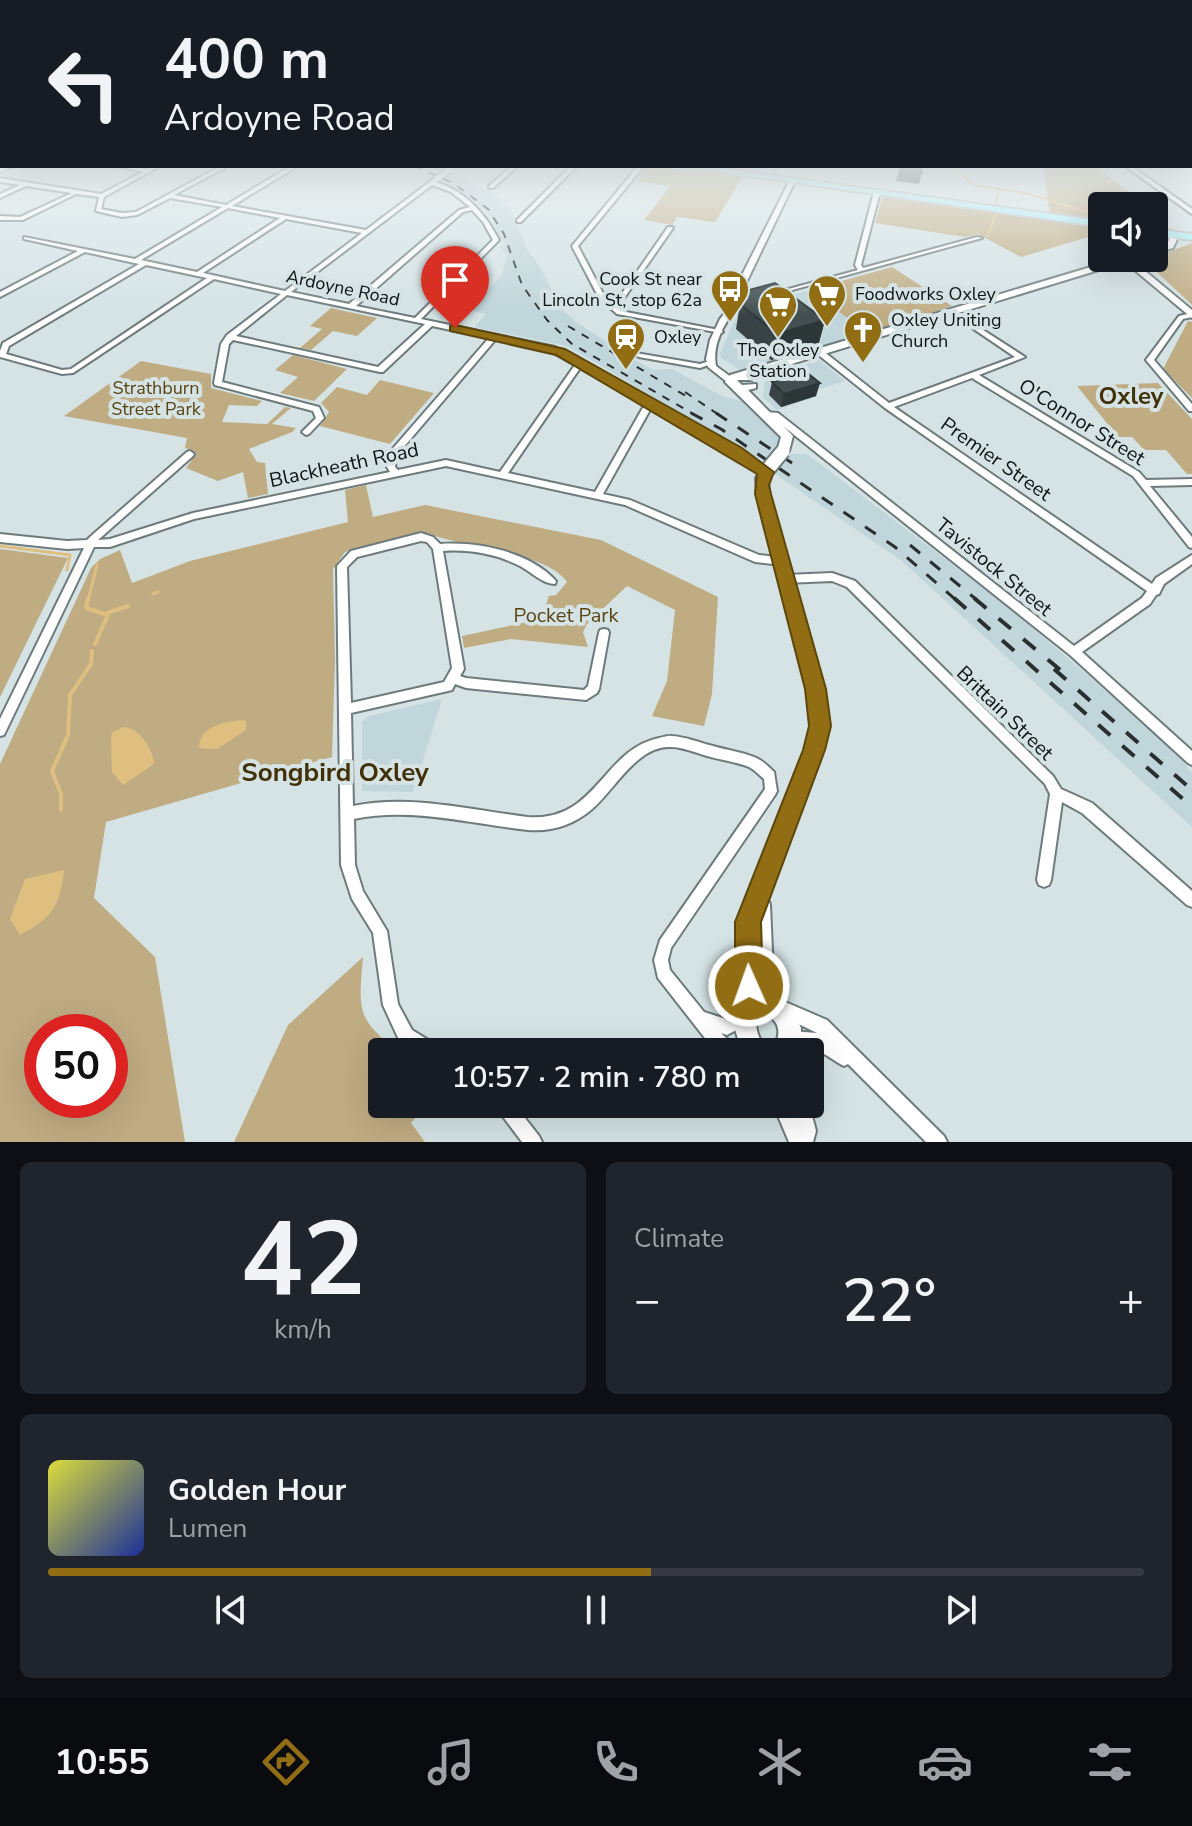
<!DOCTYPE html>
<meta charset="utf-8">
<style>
body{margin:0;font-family:"Nunito Sans",sans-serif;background:#20242c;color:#f1f3f6;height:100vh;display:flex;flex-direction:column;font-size:30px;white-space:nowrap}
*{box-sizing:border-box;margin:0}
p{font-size:26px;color:#9ea1a6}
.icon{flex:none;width:44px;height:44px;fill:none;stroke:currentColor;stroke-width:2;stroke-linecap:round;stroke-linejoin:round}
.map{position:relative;height:1142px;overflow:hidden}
.drawer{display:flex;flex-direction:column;gap:20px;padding:20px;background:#0d0f14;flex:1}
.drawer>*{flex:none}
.hud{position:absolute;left:0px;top:0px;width:1192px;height:168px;box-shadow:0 8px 32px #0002;background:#171b24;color:#f1f3f6;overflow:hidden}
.controls{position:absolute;left:1088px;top:192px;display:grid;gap:16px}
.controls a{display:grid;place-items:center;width:80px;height:80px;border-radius:8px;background:#171b24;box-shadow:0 8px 32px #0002;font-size:40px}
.speed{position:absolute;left:24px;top:1014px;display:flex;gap:16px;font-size:40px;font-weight:700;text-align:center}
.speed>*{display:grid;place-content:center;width:104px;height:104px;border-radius:50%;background:#171b24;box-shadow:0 8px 32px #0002;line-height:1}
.speed .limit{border:12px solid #d22;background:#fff;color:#111}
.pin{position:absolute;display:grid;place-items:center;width:68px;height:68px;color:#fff;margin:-82px -34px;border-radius:50% 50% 50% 0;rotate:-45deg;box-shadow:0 0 8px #0007}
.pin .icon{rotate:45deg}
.me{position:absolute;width:88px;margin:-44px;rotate:358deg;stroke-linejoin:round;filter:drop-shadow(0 0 6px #0008)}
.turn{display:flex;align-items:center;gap:28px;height:168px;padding:0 32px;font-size:36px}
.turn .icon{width:104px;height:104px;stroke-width:2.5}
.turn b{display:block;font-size:56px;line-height:68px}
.big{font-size:60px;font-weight:600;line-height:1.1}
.drawer .tile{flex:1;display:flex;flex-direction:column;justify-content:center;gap:12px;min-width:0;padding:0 28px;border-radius:12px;background:#20242c}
.drawer .dial{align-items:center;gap:0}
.dial b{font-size:104px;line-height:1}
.song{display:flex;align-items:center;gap:24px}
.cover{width:96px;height:96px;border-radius:12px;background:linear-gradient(135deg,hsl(60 70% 55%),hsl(230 70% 35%))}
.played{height:8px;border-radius:4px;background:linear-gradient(90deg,#916d13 55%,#363941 55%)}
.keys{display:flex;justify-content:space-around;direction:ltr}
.heat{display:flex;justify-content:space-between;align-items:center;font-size:44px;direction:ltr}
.drawer .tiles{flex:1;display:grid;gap:20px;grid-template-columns:1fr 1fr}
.tile:last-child{grid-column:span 2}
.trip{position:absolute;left:368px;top:1038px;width:456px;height:80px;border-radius:8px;background:#171b24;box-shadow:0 8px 32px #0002;font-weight:600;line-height:80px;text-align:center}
.tabs{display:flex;height:128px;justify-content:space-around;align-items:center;background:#090b0e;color:#9ea1a6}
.tabs .icon{width:56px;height:56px}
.tabs .current{color:#916d13}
.tabs b{font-size:36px;color:#f1f3f6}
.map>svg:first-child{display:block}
</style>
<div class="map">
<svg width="1192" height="1142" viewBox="0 0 1192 1142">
<rect width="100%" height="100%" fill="#d5e3e5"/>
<g fill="#c0d6da">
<polygon points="449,172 490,192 512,211 527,249 540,267 562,309 576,322 618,349 626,337 644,341 633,359 654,370 672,369 724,397 745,402 778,434 780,446 766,463 567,346 474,327 486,314 469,310 502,275 507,255 500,247 505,245 490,216 468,195 441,181"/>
<polygon points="809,290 868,333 743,372 721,358 720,353 739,311"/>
<polygon points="819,360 845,381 813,391 818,396 777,410 763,397 765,377"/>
<polygon points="787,454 807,454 1011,609 1178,754 1192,774 1192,827 902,561 772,472"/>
<polygon points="442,699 413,792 362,791 362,722 369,716"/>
</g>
<g fill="#c0ac83" fill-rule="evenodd">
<polygon points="648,166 743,176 715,222 677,217 672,225 644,220 670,186 636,181"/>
<polygon points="1043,166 1095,166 1147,206 1102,206 1102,221 1050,214"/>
<polygon points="886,197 1102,227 1102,242 1088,237 1021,257 978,234 965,237 875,223 882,198"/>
<polygon points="1192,243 1192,305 1145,261"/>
<polygon points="892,267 952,306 868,333 809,290"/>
<polygon points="331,308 377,318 357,336 333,331 311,350 300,348 322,329 310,326"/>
<polygon points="1188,321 1192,322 1192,398 1163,369"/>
<polygon points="293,355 347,369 314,401 280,393 298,377 275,370"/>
<polygon points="141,361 211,374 211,388 262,401 257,406 229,405 222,422 267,424 285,407 291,408 272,424 296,428 292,432 249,449 257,462 265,463 268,494 248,498 243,472 218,481 186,468 192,460 191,450 185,448 187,438 64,416"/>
<polygon points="380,380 434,393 390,444 320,426 329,412 321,403 337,387 367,395"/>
<polygon points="1158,383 1192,419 1192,474 1187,474 1166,450 1144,450 1132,437 1118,437 1077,386"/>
<path d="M366 485 373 517 425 505 601 540 718 597 712 694 704 726 652 716 667 681 675 610 627 586 587 624 583 632 588 647 511 639 464 648 462 636 541 619 549 596 556 595 567 582C546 551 460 548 428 533L345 552 333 569 335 659 332 757 106 822 94 898 155 957 185 1142H0V764L91 568 100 559 120 550 132 583 190 561 348 522 345 490ZM42 1032H110V1100H42Z"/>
<polygon points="0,549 68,558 0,697"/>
<path d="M363 957C359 1009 355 1018 399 1052H382V1104H428L411 1123 425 1142H234L288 1025Z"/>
</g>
<g fill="#dfbf7f">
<path d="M241 720 246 721V730L217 749 199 748C199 727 223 722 241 720Z"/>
<path d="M123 727C139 727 153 749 154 764L123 785 112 772 111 738 112 733Z"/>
<path d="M64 870C60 906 52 918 20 935L10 919 25 879Z"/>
</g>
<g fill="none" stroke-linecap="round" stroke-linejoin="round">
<g stroke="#dfbf7f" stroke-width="2">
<polyline points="950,166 975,185 1026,193 1102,217"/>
<polyline points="774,173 779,166"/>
<polyline points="996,206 998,190"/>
<polyline points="1154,223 1172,230"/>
<polyline points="988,237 996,212"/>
</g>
<g stroke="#dfbf7f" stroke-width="3">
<polyline points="0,546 70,555 67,570"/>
<polyline points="153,594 158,592"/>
<polyline points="88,600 97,565"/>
</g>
<g stroke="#dfbf7f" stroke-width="4">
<polyline points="88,598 86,608 108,615 95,644"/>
<polyline points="107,613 128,606"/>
<polyline points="61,810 61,794 52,771 68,735 70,695 91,664 92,651"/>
</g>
<g stroke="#6e7b7d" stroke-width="4">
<g id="minor">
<polygon points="1190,162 1192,162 1192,166 1190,165"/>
<polygon points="6,166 14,166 0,172 0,168"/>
<path d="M116 166 147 169 153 166H160L104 197 101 209 122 213 136 212 221 166H228L174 195 226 205 291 166H298L232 206 366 230 436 177H440V179L436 182C465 191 485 213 499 240L421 319 555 347 583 361V363L740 450 769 470 770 472 769 474H763L734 454 651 408 603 494 630 500 759 555 784 558 786 561 784 564 781 565 755 562 625 505 446 466 194 519 110 547H94L4 735 0 736V719L84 548 67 549 0 542V534L67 541 87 540 90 537 187 452 190 451 194 454 193 456 98 540 110 539 193 513 390 472 387 467 389 453 489 338 432 326 383 372H380L233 340 229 344 222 382 319 407 324 418 309 434 306 435 302 432 316 418 313 411 215 385 214 383 221 344 227 335 281 294 214 279 73 373 62 374 0 357V351L3 343 139 264 85 252 0 297V292L78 251 24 239V237L135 259 222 207 170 198 137 215 122 217 96 211 99 197 76 194 23 220H0V216L20 217 72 193 26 186 0 198V194L20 185 0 182V178L101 194 143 172ZM432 185 451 192 470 207 459 210 349 304 291 292ZM228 208 280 218 197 272 141 260ZM472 210 483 222 493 240 415 318 356 306 463 212ZM286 219 362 233 285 291 203 273ZM146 265 207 278 71 369 62 370 6 354 9 346ZM287 295 425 324 378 367 236 336ZM496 339 550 351 575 365 500 472 446 460 398 470 395 467 396 456ZM580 368 645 404 595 492 508 473Z"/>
<polygon points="512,166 518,166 493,188 489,188 489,186"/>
<polygon points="571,166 577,166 521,222 517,222 517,220"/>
<polygon points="638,166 644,166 578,246 605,297 612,304 616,302 668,227 672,227 673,228 620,304 616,307 621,311 719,330 723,332 721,333 617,314 599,298 572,246"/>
<polygon points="1125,166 1131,166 1192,209 1192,214"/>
<polygon points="877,190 880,192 861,265 863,268 977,237 982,238 774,295 774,293 858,270 855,265 874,192"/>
<polygon points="952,310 1025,357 979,375 1139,472 1146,480 1192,479 1192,485 1150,486 1192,537 1192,548 1189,547 1133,476 972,378 894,407 1152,584 1156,578 1192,555 1192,564 1164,584 1159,594 1156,595 1150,604 1082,652 1192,751 1192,765 1188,763 1070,655 773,418 766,418 762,415 766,412 778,413 1074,646 1142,598 1147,591 885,408 816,353 823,351 889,403 1015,357 950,313 949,312"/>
<polygon points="1192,313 1192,317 1183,319 1154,360 1192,404 1192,411 1189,411 1146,360 1179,316"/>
<polygon points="636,353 700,364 710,361 714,363 700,368 639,357 635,355"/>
<path d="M421 533 433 537 440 544C478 541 530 552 556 581L555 584C543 584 531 572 520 566 496 554 470 549 443 551L464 669 460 676 466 678 584 690 588 686 599 633 600 630 604 629 608 630 609 633 599 689 597 693 586 700 466 688 455 684 452 690 448 691 351 713 353 806C411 794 470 810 528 817 597 822 602 750 659 738 660 738 670 735 671 736 683 736 701 743 713 746 726 750 749 753 760 760 765 763 770 768 774 772L777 791 775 795 671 948 668 960 670 970 704 1012 726 1019 742 1011 747 1014 750 1019 747 1024 727 1035 721 1033C727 1040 736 1044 739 1052H717L715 1051 658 978 654 960 660 940 765 789 764 779C759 775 755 770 749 767 737 762 721 760 707 756 696 753 683 747 671 747 637 745 614 791 591 810 573 825 551 832 528 830 470 824 412 807 354 819L355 865 363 891 387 931 398 1004 412 1030 438 1046 440 1052H417L400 1042 383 1005 373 933 352 899 341 865 337 566 351 551ZM421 541 427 542 433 549 452 668 444 682 351 703 347 567 357 557Z"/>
<polygon points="832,573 855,581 1053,776 1061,789 1092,803 1192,891 1192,907 1187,905 1082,813 1062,802 1051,880 1049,885 1044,887 1039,885 1037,880 1050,794 1045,784 847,587 832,581 786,583 782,582 781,579 782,576 786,575"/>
<path d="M783 1001 827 1020 944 1136 947 1142H926L848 1064 844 1066C834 1061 824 1052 813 1049 804 1046 795 1048 785 1045L783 1039 785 1033 791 1031 817 1033 778 1014 775 1009 778 1004Z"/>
<polygon points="496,1104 514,1104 539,1136 542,1142 522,1142 498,1110"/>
</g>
</g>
<g stroke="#6e7b7d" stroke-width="4">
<path id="tertiary" d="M790 180 795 181 747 281V296C730 314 711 340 716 366L735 380 730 383 727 382 708 367 706 359 710 340 720 319 739 295V281Z"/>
</g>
<g stroke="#6e7b7d" stroke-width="4">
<g id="secondary">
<polygon points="1170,237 1177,239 1173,248 1154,253 1154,247 1167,244"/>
<polygon points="1121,258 1134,258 1132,260 1192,310 1192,318 1125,262 752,376 752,380 737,380 742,385 756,384 756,388 748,390 793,436 789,451 783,455 777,451 781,437 725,382 730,375"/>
<path d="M768 465 774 469 768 478 769 494 824 689 828 726 823 750 767 898 770 904 773 975 780 998 792 1007 801 1028V1036L796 1052H773C779 1036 783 1026 768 1015L758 1017C753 1031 761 1039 766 1052H742L734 1026 739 1007 738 922 805 750 812 726 808 689 757 494 756 478 764 466Z"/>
<polygon points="773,1104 809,1104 816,1131 813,1142 789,1142"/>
</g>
</g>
<g stroke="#bcbdbd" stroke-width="4">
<g id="primary">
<polygon points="682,166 703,166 1102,221 1102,227"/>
<polygon points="1154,229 1192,234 1192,240 1154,235"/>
</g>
</g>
<use href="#minor" fill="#fff" fill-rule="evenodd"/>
<use href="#tertiary" fill="#fff" fill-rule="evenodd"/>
<use href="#secondary" fill="#fff" fill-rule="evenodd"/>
<use href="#primary" fill="#abf1fb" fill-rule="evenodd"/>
<g stroke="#292f30" stroke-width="2" stroke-dasharray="8 8" stroke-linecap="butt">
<polyline points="414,166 453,183 488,209 504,234 522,285 547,320 572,344 695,415"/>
<polyline points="568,326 691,399"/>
<polyline points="685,392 719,415"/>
</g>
<g stroke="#292f30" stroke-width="3" stroke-dasharray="13 13" stroke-linecap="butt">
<polyline points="691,413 721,429 895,547 956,600"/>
<polyline points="716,413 795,465"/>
<polyline points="910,545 977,600"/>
</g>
<g stroke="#292f30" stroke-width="4" stroke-dasharray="16 16" stroke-linecap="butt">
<polyline points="954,598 1192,807"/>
<polyline points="974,598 1064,673"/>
<polyline points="1054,669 1192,790"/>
</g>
<g stroke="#6e7b7d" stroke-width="8" stroke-linecap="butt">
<polyline id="minor-bridge" points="438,178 448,170"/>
</g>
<g stroke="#6e7b7d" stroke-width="17" stroke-linecap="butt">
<polyline id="secondary-bridge" points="768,469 783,451"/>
</g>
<use href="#minor-bridge" stroke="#fff" stroke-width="6"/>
<use href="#secondary-bridge" stroke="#fff" stroke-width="13"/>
</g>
<g fill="#394345">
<polygon points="900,166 922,173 919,184 896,181"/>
<polygon points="740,304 825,320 818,346 771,360 736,329"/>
<polygon points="772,382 816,396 781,407 769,395"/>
</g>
<g fill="#2e3738">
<polygon points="825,320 818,346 771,360 777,334"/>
<polygon points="820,383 816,396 781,407 784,394"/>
</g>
<g fill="#424e50" stroke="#2e3738" stroke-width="2">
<polygon points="900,166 921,166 922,173 900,170"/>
<polygon points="775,283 825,320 777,334 740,304 745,291"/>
<polygon points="806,372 820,383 784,394 772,382"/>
</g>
<linearGradient id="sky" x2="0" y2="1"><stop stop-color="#a4b8be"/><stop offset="0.49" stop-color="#ecf2f3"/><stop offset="1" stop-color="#ecf2f3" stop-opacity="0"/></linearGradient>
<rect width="1192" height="316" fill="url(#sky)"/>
<polygon fill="#916d13" stroke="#5e470c" stroke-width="2" points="455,325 565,349 742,448 774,472 769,485 771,494 826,689 831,726 825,750 761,922 763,986 759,995 749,999 739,995 735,986 735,922 803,750 809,726 805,689 755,494 757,474 556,355 450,331 450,326"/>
<defs>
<g id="bus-pin" transform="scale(2)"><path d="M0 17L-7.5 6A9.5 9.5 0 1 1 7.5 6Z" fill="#916d13" stroke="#d5e3e5"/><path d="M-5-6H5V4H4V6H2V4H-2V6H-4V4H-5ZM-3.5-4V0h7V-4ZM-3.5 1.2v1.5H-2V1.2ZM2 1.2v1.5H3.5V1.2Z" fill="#fff"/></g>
<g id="supermarket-pin" transform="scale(2)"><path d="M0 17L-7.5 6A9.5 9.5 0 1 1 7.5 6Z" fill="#916d13" stroke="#d5e3e5"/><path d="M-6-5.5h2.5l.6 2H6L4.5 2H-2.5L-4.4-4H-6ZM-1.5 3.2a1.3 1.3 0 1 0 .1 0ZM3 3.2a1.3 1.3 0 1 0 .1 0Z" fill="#fff"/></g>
<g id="church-pin" transform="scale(2)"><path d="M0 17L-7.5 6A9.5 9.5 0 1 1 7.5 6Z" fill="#916d13" stroke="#d5e3e5"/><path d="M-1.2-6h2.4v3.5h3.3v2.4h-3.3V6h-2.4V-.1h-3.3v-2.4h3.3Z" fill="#fff"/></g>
<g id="station-pin" transform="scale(2)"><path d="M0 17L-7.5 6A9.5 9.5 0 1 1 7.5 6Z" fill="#916d13" stroke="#d5e3e5"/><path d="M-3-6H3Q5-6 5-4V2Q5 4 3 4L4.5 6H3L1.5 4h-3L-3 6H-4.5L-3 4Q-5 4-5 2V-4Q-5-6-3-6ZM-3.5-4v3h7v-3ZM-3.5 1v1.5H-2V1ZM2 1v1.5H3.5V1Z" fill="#fff"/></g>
</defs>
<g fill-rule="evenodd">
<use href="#bus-pin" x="730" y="289"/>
<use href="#supermarket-pin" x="827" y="294"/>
<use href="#supermarket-pin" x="778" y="305"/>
<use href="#church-pin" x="863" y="330"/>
<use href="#station-pin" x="626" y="337"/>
</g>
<g text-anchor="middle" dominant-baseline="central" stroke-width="8" stroke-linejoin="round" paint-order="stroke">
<g font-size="18" fill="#0e1314" stroke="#d5e3e5" text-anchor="start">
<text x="702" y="279" text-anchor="end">Cook St near<tspan x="702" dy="21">Lincoln St, stop 62a</tspan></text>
<text x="855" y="294">Foodworks Oxley</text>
<text x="891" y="320">Oxley Uniting<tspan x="891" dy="21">Church</tspan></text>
<text x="654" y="337">Oxley</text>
<text x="778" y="350" text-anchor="middle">The Oxley<tspan x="778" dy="21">Station</tspan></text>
</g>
<g font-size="18" fill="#0e1314" stroke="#d5e3e5">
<text transform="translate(343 288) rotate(12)">Ardoyne Road</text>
</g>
<g font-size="18" fill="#5a4411" stroke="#d5e3e5">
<text x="156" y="388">Strathburn<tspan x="156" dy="21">Street Park</tspan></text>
</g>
<g font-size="20" fill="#0e1314" stroke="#d5e3e5">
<text transform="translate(1082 422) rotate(32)">O'Connor Street</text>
<text transform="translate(996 459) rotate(35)">Premier Street</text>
<text transform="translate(344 465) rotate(-12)">Blackheath Road</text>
<text transform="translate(994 567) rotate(39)">Tavistock Street</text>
<text transform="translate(1005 713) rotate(44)">Brittain Street</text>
</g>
<g font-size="20" fill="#5a4411" stroke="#d5e3e5">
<text x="566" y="615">Pocket Park</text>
</g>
<g font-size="24" font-weight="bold" fill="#423108" stroke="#d5e3e5">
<text x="1131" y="396">Oxley</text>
</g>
<g font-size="26" font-weight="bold" fill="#423108" stroke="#d5e3e5">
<text x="335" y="772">Songbird Oxley</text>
</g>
</g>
</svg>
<div class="controls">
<a><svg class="icon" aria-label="sound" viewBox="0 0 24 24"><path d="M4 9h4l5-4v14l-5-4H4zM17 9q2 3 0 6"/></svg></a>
</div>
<div class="speed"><div class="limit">50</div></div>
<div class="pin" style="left:455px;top:328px;background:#d93025"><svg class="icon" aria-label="arrive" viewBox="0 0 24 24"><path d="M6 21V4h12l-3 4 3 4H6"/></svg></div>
<svg class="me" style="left:749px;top:986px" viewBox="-20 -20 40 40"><circle r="17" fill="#916d13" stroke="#fff" stroke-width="3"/><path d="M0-11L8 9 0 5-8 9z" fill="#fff"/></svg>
<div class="trip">10:57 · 2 min · 780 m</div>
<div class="hud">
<div class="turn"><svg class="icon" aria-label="left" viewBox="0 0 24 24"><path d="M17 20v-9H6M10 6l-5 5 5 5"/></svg><div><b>400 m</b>Ardoyne Road</div></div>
</div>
</div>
<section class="drawer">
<div class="tiles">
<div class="tile dial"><b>42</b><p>km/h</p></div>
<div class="tile"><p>Climate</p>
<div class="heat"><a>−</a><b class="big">22°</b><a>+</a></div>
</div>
<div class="tile">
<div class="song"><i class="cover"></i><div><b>Golden Hour</b><p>Lumen</p></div></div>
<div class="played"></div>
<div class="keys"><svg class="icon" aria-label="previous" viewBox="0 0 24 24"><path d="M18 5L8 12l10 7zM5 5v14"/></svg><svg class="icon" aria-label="pause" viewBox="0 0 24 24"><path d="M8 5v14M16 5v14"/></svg><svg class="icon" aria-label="next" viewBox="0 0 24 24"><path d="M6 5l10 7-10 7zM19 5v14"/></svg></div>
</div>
</div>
</section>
<nav class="tabs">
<b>10:55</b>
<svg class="icon current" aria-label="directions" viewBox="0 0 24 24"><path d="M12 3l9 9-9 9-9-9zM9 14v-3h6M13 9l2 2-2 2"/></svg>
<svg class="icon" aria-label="music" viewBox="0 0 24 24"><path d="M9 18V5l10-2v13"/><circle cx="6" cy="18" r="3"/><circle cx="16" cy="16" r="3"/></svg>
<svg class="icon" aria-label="phone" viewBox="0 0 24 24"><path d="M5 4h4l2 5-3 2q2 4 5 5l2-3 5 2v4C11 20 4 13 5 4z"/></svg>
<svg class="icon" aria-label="climate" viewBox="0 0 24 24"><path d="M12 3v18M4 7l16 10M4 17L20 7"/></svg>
<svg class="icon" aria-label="car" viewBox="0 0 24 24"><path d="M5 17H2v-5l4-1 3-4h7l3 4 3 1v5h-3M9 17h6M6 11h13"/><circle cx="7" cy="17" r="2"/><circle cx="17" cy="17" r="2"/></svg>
<svg class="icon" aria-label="filters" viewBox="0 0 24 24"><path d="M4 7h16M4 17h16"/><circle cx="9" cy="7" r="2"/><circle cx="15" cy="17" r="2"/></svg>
</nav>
